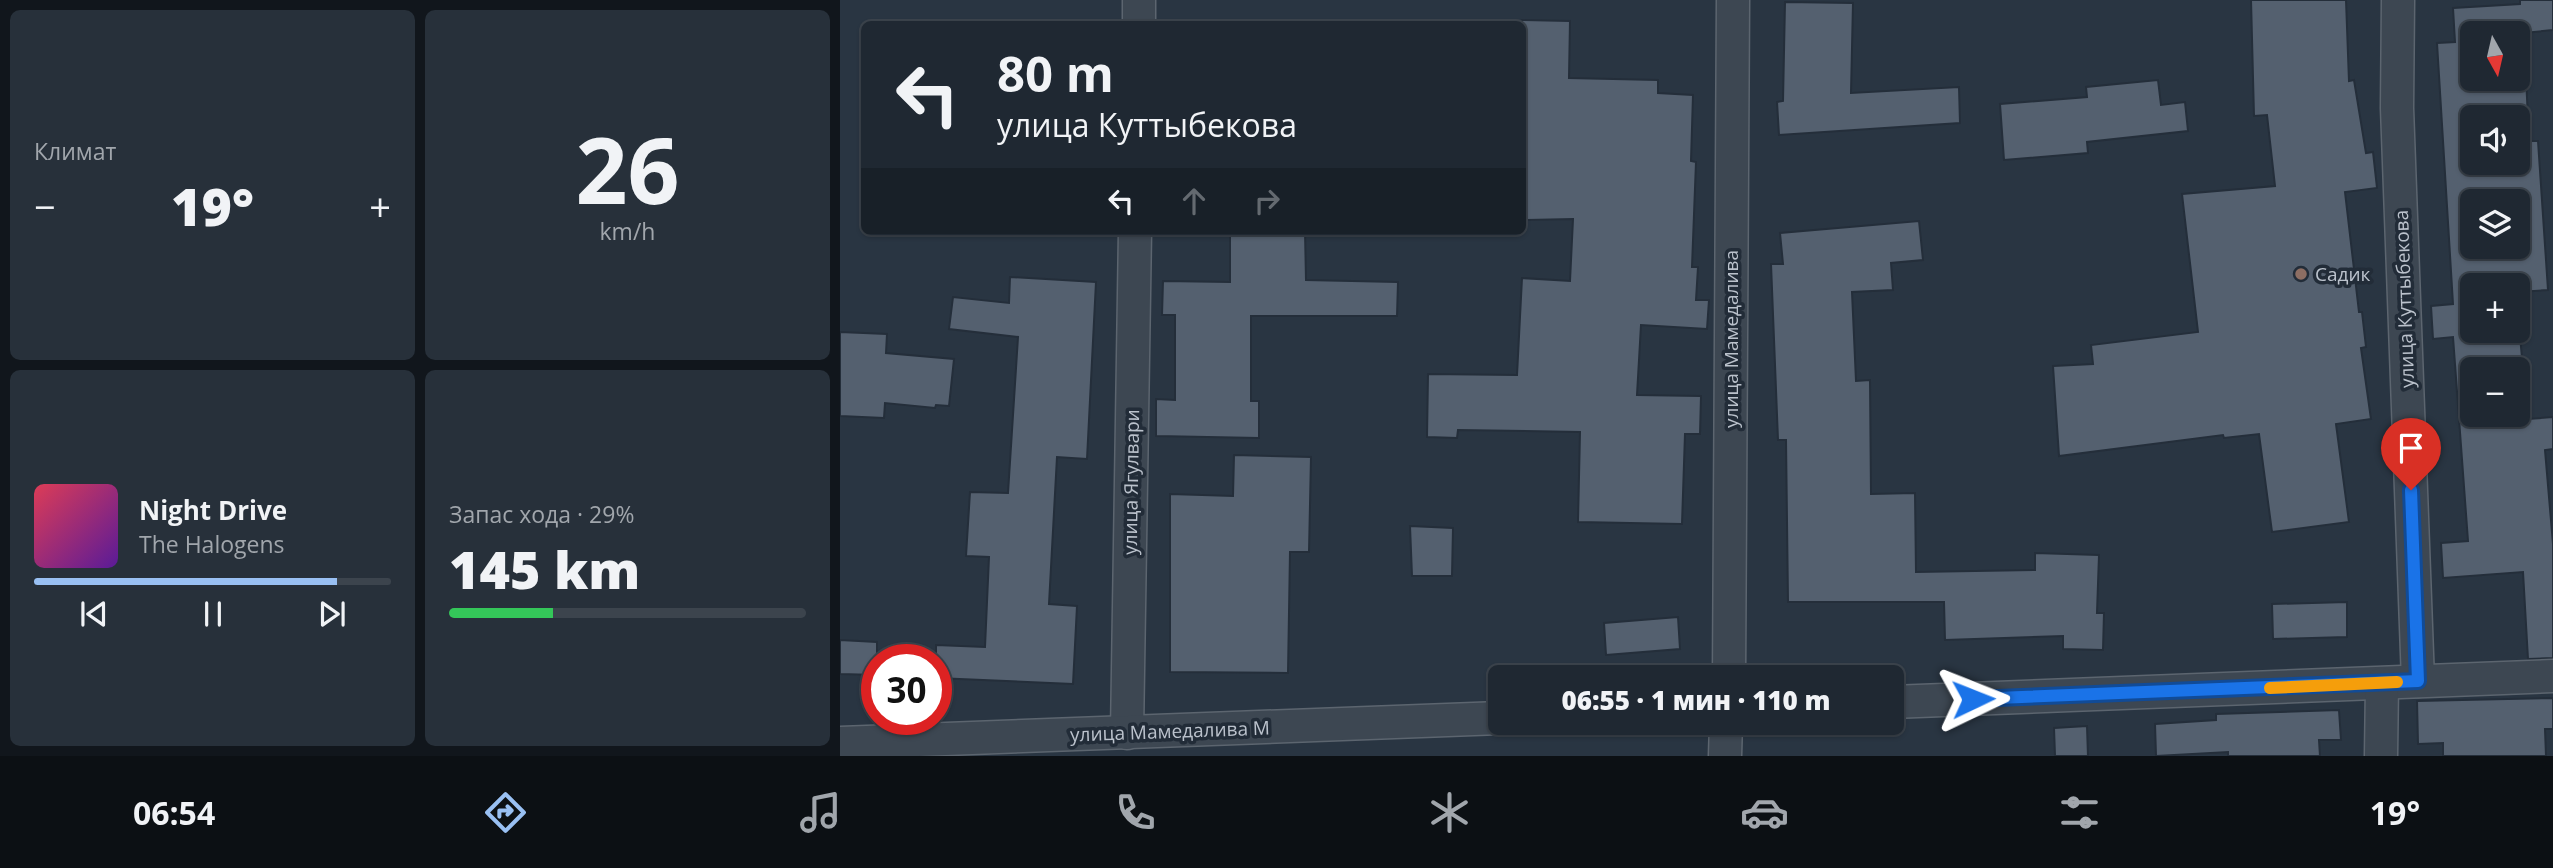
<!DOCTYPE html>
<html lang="ru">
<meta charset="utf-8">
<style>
body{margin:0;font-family:"Open Sans",sans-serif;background:#27303a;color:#f1f3f6;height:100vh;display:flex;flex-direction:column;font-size:26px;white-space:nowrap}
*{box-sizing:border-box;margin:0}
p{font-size:23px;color:#a1a6ac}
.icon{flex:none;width:38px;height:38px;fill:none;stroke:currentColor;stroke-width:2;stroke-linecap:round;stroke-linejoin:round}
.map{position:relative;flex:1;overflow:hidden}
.drawer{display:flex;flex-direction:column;gap:10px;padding:10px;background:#11161c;width:840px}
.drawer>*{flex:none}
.guide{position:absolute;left:21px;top:21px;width:665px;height:214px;border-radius:10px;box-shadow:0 2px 5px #0004,0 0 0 2px #3c444d;background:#1f2832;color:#f1f3f6;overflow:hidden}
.needle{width:46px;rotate:172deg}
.controls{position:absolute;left:1620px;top:21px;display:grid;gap:14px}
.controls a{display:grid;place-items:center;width:70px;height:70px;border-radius:10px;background:#1f2832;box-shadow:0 2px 5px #0004,0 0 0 2px #3c444d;font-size:35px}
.speed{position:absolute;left:21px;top:644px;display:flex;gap:14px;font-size:35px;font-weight:700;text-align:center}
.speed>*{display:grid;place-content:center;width:91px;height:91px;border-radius:50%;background:#1f2832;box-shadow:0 2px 5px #0004,0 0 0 2px #3c444d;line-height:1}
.speed .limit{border:10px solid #d22;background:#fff;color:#111}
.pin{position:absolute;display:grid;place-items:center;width:60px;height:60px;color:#fff;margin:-72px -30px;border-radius:50% 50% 50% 0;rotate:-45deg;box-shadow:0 0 7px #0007}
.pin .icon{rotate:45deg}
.me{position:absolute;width:77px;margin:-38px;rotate:88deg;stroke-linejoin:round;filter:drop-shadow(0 0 5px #0008)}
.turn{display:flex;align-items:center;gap:24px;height:147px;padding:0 21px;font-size:32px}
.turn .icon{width:91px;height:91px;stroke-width:2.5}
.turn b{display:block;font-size:49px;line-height:60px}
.lanes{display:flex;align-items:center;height:66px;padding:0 21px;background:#0003;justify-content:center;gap:35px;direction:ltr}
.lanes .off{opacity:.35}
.big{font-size:52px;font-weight:800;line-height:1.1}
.drawer .widget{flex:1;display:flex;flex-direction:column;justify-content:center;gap:10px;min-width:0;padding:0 24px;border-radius:10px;background:#27303a}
.drawer .dial{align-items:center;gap:0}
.dial b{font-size:91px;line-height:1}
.song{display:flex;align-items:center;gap:21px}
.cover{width:84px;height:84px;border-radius:10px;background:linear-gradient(135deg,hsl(350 70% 55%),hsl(270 70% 35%))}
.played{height:7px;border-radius:4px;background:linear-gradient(90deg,#99c0f3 85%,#3c444d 85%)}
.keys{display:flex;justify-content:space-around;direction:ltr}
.heat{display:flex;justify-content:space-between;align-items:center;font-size:38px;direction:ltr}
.charge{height:10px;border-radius:5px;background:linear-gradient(90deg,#34c759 29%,#3c444d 0)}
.drawer .tiles{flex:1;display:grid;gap:10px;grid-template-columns:repeat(2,1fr)}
.trip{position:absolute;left:648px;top:665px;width:416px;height:70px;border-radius:10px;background:#1f2832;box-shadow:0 2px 5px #0004,0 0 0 2px #3c444d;font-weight:800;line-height:70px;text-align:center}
.dock{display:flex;height:112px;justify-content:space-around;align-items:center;background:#0c1014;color:#a1a6ac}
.dock .icon{width:49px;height:49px}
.dock .selected{color:#99c0f3}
.dock b{font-size:32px;color:#f1f3f6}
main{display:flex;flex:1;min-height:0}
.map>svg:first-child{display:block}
</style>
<main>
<section class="drawer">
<div class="tiles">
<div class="widget"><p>Климат</p>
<div class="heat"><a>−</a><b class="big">19°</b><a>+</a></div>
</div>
<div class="widget dial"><b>26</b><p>km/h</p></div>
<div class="widget">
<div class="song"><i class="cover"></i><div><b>Night Drive</b><p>The Halogens</p></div></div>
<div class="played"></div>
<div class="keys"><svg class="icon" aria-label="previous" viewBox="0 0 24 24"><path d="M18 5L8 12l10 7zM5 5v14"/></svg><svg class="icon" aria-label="pause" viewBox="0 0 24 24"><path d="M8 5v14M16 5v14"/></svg><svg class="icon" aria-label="next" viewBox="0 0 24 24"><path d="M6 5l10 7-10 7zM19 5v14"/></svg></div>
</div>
<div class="widget"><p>Запас хода · 29%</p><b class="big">145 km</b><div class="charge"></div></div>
</div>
</section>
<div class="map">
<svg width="1713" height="756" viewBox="0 0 1713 756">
<rect width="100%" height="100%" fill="#293542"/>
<g fill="#54606f" stroke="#242e3a" stroke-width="2" fill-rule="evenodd">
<polygon points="1411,0 1506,0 1509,81 1514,80 1526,153 1533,152 1537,188 1505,192 1519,312 1522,312 1526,347 1521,348 1531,419 1496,424 1509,522 1432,532 1419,434 1384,438 1383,435 1219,456 1213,366 1253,364 1251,345 1358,332 1342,194 1435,186 1427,115 1414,116"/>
<path d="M1680 0H1713V30L1684 33 1689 141H1698L1708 290 1678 292V285H1633V331H1678V316L1688 419 1713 417V449L1705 450 1713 544V658L1688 659 1683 572 1603 578 1601 543 1628 541 1613 337 1593 339 1591 306 1613 304 1597 43 1615 42 1613 8 1680 4ZM1633 33H1678V79H1633ZM1633 117H1678V163H1633ZM1633 201H1678V247H1633ZM1633 369H1678V415H1633Z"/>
<polygon points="945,2 1013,3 1011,93 1119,87 1120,123 939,135 937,102 943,101"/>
<polygon points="682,20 730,21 729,78 818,80 818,93 853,95 851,161 856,162 852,267 858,267 856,300 869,300 867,329 801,325 797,395 861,396 860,434 845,434 842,524 738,522 740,432 618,430 617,438 587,437 588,374 677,375 682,278 730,281 733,219 687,220 685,160 682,160"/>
<polygon points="1318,80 1321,105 1345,102 1348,131 1247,142 1248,153 1164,160 1160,104 1247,97 1246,87"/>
<polygon points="1079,221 1083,260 1051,263 1053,290 1012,292 1016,381 1030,380 1031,494 1075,493 1076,572 1195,570 1195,553 1259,555 1257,613 1264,613 1263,650 1223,649 1223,636 1105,640 1104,602 948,602 946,440 938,440 931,264 943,264 940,233"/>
<polygon points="390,231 465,231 466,280 558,282 557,316 411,316 411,401 419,401 419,438 316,436 316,399 335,400 335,315 322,315 323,281 390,282"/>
<polygon points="170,277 256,282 247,459 217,457 209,604 237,606 233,684 96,678 96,645 145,647 149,557 126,556 130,492 168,493 178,337 109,329 113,297 169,303"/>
<polygon points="0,332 47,334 46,353 114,359 109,406 96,405 95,408 45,403 44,418 0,416"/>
<polygon points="394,455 471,457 469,552 450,552 448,673 330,672 330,494 393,496"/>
<polygon points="570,526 613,528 612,576 572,576"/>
<polygon points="1507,602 1507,637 1433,639 1432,604"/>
<polygon points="838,617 840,649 766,655 764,623"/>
<polygon points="0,640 37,642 37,675 0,674"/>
<polygon points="1713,698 1713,729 1705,729 1706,756 1603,756 1603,743 1578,744 1577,701"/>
<polygon points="1499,710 1501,740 1479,740 1480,756 1388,756 1388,752 1316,756 1315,724 1376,720 1376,714"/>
<polygon points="1247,726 1248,756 1215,756 1214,728"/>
</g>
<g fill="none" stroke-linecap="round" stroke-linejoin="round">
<g stroke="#5c656f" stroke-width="35">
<g id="street">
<polyline points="1558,0 1557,108 1578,681"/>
<polyline points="299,24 299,0"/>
<polyline points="889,677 893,0"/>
<polyline points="1052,702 1713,676"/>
<polyline points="287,733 295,231"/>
<polyline points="0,743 660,718"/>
<polyline points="885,756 886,723"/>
<polyline points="1541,756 1542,684"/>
</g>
</g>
<use href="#street" stroke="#3d4752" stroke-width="32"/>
</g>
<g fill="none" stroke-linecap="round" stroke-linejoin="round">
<g stroke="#114b97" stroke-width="18">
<polyline id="route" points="1133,699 1578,681 1571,490"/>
</g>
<use href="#route" stroke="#1a73e8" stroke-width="12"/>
<polyline stroke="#f59e0b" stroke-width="12" points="1430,688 1557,682"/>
</g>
<circle fill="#8d6e63" stroke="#222c38" stroke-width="2.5" cx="1461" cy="274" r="7"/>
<g text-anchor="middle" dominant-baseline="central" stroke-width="7" stroke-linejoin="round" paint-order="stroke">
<g font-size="19" fill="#bbc2cc" stroke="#222c38" text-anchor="start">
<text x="1475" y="274">Садик</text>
</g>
<g font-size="19" fill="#bbc2cc" stroke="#222c38">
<text transform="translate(1564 299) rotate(-92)">улица Куттыбекова</text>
<text transform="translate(891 339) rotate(-90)">улица Мамедалива</text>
<text transform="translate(291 482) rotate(-89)">улица Ягулвари</text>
<text transform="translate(330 731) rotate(-2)">улица Мамедалива М</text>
</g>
</g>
</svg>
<div class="controls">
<a><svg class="needle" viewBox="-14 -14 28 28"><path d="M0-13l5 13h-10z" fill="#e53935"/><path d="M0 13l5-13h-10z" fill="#a1a6ac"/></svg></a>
<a><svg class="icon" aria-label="sound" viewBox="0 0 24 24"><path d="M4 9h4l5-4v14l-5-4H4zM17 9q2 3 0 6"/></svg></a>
<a><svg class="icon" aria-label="layers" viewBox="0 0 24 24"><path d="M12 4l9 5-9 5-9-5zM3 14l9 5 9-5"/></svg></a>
<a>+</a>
<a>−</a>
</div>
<div class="speed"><div class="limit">30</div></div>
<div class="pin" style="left:1571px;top:490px;background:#d93025"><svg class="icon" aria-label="arrive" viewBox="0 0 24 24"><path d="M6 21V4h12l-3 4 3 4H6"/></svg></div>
<svg class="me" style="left:1133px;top:699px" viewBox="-20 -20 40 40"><path d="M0-17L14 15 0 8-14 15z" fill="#1a73e8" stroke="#fff" stroke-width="4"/></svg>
<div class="trip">06:55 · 1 мин · 110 m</div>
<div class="guide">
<div class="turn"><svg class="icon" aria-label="left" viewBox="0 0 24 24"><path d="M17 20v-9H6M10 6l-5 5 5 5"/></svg><div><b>80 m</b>улица Куттыбекова</div></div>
<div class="lanes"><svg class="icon" aria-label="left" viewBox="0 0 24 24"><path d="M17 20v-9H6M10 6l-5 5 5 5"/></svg><svg class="icon off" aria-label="ahead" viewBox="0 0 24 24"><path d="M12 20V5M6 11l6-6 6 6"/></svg><svg class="icon off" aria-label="right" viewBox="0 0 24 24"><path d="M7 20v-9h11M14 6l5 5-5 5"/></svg></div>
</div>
</div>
</main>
<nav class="dock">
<b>06:54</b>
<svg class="icon selected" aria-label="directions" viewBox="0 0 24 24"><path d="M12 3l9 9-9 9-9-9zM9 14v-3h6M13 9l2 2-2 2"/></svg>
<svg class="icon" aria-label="music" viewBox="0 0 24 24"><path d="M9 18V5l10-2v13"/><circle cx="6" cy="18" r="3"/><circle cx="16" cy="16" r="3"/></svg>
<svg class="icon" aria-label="phone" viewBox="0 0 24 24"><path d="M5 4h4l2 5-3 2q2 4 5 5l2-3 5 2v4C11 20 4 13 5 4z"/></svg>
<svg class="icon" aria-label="climate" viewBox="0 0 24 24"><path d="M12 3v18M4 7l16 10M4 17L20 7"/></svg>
<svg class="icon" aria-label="car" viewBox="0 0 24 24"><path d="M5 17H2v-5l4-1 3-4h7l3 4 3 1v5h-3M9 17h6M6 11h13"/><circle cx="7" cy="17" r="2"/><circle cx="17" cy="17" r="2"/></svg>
<svg class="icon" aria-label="filters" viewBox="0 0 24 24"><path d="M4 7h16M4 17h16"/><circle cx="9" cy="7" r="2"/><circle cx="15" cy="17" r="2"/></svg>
<b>19°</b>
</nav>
